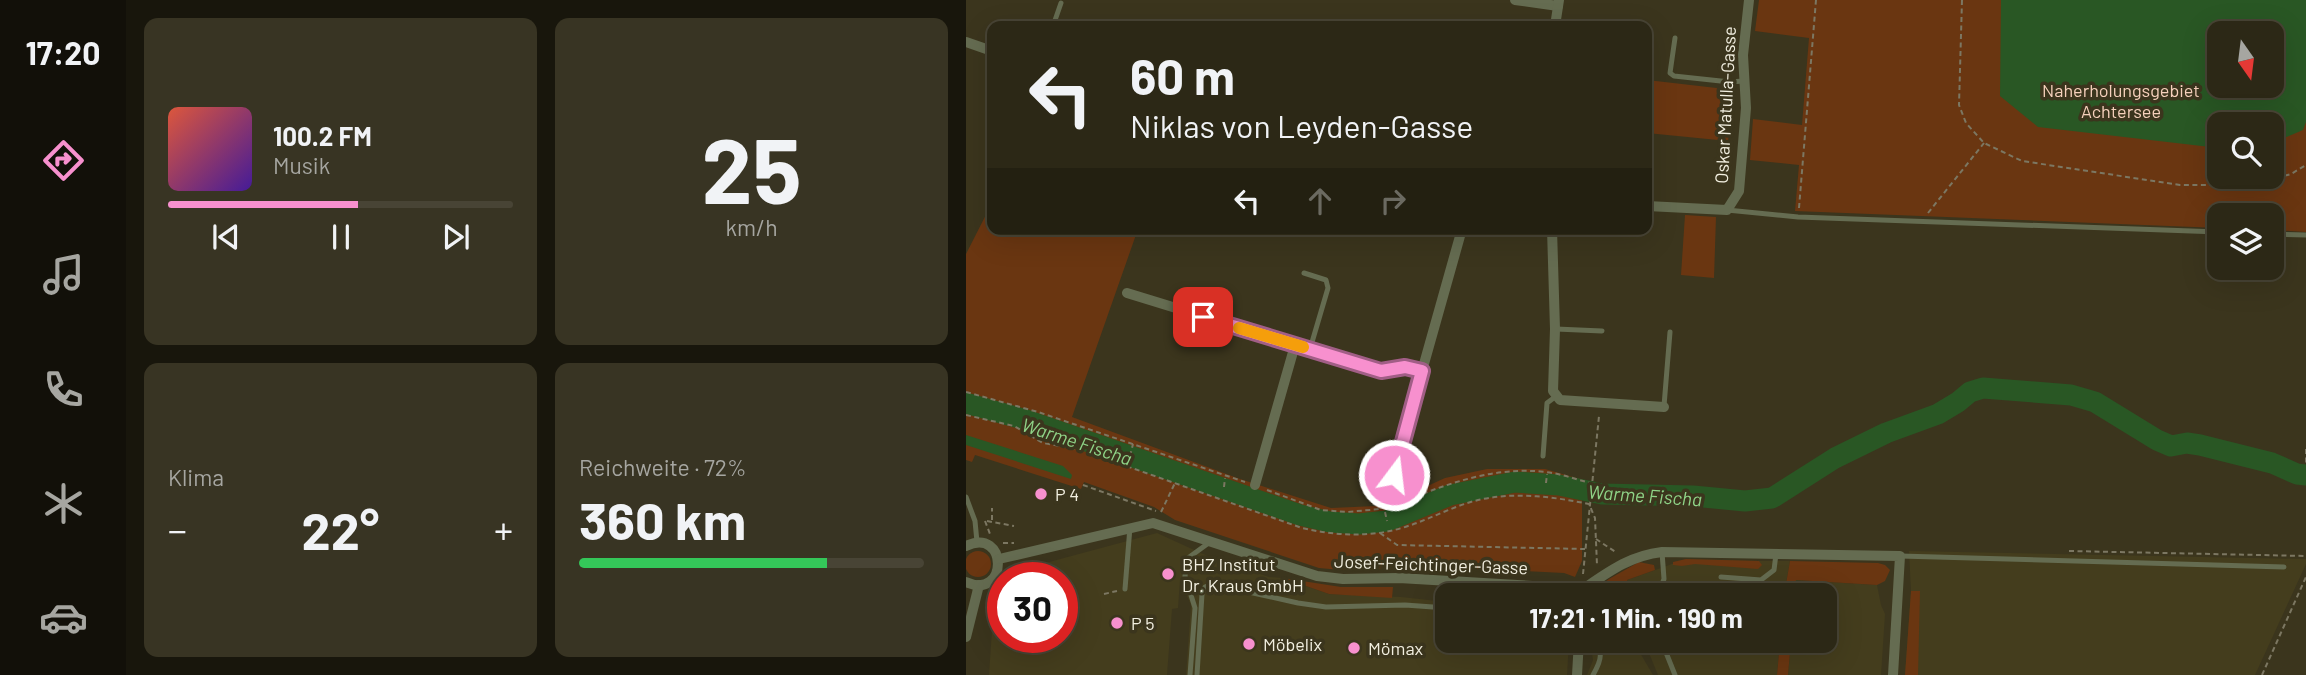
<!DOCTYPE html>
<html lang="de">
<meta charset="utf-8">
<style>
body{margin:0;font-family:Barlow,sans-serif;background:#383423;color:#f1f3f6;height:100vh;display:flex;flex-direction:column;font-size:26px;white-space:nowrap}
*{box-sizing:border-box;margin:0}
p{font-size:23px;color:#a6a6a1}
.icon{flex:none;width:38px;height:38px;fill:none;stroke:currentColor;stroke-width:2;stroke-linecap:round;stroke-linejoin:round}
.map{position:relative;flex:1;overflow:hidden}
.drawer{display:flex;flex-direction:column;gap:18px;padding:18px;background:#18160c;width:840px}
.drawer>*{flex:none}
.hud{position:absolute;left:21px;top:21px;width:665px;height:214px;border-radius:14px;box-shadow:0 7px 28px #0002,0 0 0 2px #484435;background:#2c2816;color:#f1f3f6;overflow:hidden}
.needle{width:46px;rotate:166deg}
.buttons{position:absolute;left:1241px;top:21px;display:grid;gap:14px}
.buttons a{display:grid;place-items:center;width:77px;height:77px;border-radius:14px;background:#2c2816;box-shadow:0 7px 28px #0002,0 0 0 2px #484435;font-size:35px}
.speed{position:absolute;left:21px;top:562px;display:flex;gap:14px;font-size:35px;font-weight:700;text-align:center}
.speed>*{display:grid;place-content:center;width:91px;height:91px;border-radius:50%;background:#2c2816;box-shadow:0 7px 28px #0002,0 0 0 2px #484435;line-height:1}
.speed .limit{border:10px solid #d22;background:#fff;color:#111}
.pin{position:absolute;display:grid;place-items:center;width:60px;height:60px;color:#fff;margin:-30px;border-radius:14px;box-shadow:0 4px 10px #0006}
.me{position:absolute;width:77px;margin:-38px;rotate:15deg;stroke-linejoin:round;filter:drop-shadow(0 0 5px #0008)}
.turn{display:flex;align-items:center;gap:24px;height:147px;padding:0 28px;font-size:32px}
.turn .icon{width:91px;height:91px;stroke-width:2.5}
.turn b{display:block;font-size:49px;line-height:60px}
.lanes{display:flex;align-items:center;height:66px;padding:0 28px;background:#0003;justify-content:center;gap:35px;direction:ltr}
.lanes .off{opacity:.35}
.big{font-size:52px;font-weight:700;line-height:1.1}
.drawer .tile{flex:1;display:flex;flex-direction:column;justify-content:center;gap:10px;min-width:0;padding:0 24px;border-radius:14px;background:#383423}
.drawer .dial{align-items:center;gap:0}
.dial b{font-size:91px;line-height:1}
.song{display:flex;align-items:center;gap:21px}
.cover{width:84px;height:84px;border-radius:10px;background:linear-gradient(135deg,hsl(10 70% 55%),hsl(260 70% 35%))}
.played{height:7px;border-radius:4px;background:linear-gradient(90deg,#f790ce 55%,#484435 55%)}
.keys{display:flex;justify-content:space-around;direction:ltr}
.heat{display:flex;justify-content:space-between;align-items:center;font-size:38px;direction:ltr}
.charge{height:10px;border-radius:5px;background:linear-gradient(90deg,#34c759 72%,#484435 0)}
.drawer .tiles{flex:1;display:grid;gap:18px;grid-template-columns:repeat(2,1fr)}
.trip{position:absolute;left:469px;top:583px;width:402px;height:70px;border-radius:14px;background:#2c2816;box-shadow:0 7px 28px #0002,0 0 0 2px #484435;font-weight:700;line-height:70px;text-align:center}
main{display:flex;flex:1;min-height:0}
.tabs{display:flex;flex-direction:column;width:126px;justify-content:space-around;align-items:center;background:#121009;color:#a6a6a1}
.tabs .icon{width:49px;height:49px}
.tabs .selected{color:#f790ce}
.tabs b{font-size:32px;color:#f1f3f6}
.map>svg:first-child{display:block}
</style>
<main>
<nav class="tabs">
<b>17:20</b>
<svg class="icon selected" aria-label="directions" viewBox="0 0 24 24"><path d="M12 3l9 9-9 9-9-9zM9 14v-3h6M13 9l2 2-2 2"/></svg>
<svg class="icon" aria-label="music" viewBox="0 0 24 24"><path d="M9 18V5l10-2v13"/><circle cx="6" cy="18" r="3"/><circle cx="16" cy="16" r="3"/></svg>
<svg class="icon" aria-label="phone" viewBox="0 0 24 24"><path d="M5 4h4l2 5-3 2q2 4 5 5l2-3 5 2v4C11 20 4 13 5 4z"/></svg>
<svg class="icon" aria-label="climate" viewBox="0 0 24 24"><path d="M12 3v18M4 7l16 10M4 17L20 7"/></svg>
<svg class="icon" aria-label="car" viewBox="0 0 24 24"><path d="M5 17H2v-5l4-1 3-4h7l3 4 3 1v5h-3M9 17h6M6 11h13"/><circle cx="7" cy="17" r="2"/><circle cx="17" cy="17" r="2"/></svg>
</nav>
<section class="drawer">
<div class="tiles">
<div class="tile">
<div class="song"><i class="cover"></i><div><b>100.2 FM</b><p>Musik</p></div></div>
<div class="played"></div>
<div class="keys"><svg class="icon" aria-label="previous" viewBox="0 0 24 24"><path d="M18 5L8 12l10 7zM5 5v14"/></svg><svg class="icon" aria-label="pause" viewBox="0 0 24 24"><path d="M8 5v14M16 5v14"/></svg><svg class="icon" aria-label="next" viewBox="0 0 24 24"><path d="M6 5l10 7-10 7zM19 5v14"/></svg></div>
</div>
<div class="tile dial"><b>25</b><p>km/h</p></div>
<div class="tile"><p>Klima</p>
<div class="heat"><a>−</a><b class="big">22°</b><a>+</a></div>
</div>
<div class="tile"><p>Reichweite · 72%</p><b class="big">360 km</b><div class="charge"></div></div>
</div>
</section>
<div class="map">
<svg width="1340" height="675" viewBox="0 0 1340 675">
<rect width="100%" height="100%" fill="#3b351d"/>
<g fill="#443d1d">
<polygon points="191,533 237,554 303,577 317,578 363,594 435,597 481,602 481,640 603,641 601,675 220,675 225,605 214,580 212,608 206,609 201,675 23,675 28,599 37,600 37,637 96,637 96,578 62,577 62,574 71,574 72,565"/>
<polygon points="943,551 1340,559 1340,564 1289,675 939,675 945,591"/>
<polygon points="720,559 793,561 824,561 818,595 661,595 667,592 661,580"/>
<polygon points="830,580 911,585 915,605 919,614 915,675 822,675 825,641 859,640 859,595 828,595"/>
<polygon points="624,640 667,641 687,675 621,675 627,660"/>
<polygon points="678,641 814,641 811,675 692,675"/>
</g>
<g fill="#6a3611" fill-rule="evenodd">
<path d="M793 0H1340V232L1306 230V215H1253V228L829 211 833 165 784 160 787 119 836 125 843 38 789 31ZM1253 33H1306V86H1253ZM1253 124H1306V177H1253Z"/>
<polygon points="681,80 768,90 762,141 681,133"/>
<path d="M26 203V229H172L106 417 274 479 365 508 410 506 433 499 479 478 521 469H579L621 481 616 498V561L609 577 598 573 434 565C407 571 380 571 353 568L209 520 188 507 118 482 115 489 9 455 6 462 0 460V254Z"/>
<polygon points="719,215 750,217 748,278 715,275"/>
<circle cx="12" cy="564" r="13"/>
<polygon points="720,559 793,561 796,565 792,569 729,564 716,566 707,565 707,562"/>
<polygon points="824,561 912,563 919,565 924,570 919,581 911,585 830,580 828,595 818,595"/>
<polygon points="673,562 688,565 689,570 661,580 667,592 661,595 623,595 643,579"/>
<polygon points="317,578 375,587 427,587 426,598 363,594"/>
<polygon points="945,591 954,591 952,675 939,675"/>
<polygon points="814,641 825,641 822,675 811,675"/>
</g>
<g fill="#295724" fill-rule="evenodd">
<path d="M1035 0H1340V122L1337 130 1306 143V124H1253V148L1072 127 1034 96ZM1253 33H1306V86H1253Z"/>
<polygon points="0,435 97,466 106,475 105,479 0,445"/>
</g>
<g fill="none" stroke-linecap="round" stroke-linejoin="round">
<polyline stroke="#295724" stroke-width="21" points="0,403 57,419 334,515 364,522 393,524 421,521 484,495 549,482 593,485 636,494 727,496 779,501 806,498 869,458 920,433 972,414 992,402 1004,392 1017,388 1105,395 1129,402 1191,440 1205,446 1221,443 1234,445 1306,463 1331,474 1340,475"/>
<g stroke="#7c7762" stroke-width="2" stroke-dasharray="5 3.5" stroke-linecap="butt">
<polyline points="996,0 993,105 1000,123 1018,143 1056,161 1214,185 1285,185 1325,174 1340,165"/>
<polyline points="833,208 850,0"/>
<polyline points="962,213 1018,143"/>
<polyline points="0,392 72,412 279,482"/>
<path d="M0 415 48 426 77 443 112 449 336 528C371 536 407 538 442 526 467 518 491 504 517 499 553 492 588 497 623 504L629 518 631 565"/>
<polyline points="1340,449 1340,466"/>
<polyline points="164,456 167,444"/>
<polyline points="580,483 581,474"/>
<polyline points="117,485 190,511"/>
<polyline points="258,487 259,478"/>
<polyline points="301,490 355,510 381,512 414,509"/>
<path d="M433 503C481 484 527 466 580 472 596 474 612 480 628 484"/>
<polyline points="195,512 209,483"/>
<polyline points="419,512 421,521"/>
<polyline points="26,520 26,508"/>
<polyline points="19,521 24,534"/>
<polyline points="21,521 48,526"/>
<polyline points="414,533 431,545 619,549"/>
<polyline points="630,539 651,553"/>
<polyline points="37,543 48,543"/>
<polyline points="1103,551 1340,556"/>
<polyline points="617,574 633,416"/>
<polyline points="138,594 151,591"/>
<polyline points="1296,675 1340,577"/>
</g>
<g stroke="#656c51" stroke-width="5">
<polyline points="87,26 95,3"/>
<polyline points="709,38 704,73 708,76 764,82 777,81"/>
<polyline points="761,210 832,217 1253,232"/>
<polyline points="1306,234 1340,235"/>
<polyline points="338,273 360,280 362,288 344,349"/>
<polyline points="590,329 636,331"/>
<polyline points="698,406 704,332"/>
<polyline points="577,456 581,403 589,397"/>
<polyline points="0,497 9,521 11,542"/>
<polyline points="934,556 1318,567"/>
<polyline points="755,577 795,580 808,570 810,554"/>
<polyline points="159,589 164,527"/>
<polyline points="692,595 698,579 696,552"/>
<polyline points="695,640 709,675"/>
<path d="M613 645C639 645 638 656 627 675"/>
<polyline points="224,675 229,608 219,576 222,558 244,542"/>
<polyline points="231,675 236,594 239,587 246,584 332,603 360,607 439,605 481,608"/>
</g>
<g stroke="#656c51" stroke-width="10">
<polyline points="549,0 592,6"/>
<polyline points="589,26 593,0"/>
<polyline points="0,42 26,51"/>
<polyline points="681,206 761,210 773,191 780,108 777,55 783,0"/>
<polyline points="586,229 589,329 587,391 594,400 698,407"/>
<polyline points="161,293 415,371 439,367 456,371 496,229"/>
<polyline points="289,485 329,345"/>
<polyline points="421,501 456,371"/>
<path d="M0 546C42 526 43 601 0 582"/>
<polyline points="33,559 187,523 351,576 377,579 433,578 600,588 613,592"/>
<path d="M613 592C641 573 662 556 696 552L934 556 927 675"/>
<polyline points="0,637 13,585"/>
<polyline points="611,675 613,640"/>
</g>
</g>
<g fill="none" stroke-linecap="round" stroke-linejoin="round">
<g stroke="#a15e86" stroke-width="18">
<polyline id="route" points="237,317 415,371 439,367 456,371 428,475"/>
</g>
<use href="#route" stroke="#f790ce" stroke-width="12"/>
<polyline stroke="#f59e0b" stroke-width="12" points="273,328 337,347"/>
</g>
<g fill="#f790ce" stroke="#3b351d" stroke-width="2.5">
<circle cx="75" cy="494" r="7"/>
<circle cx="202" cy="574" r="7"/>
<circle cx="151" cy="623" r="7"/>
<circle cx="283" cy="644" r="7"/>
<circle cx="388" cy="648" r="7"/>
</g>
<g text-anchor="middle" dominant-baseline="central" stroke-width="7" stroke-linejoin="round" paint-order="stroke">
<g font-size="18" fill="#f6d1bc" stroke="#3b351d">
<text x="1155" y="90">Naherholungsgebiet<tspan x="1155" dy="21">Achtersee</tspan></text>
</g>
<g font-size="18" fill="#f2efe0" stroke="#3b351d">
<text transform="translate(759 105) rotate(-87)">Oskar Matulla-Gasse</text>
<text transform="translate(465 564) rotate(2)">Josef-Feichtinger-Gasse</text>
</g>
<g font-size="18" fill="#f2efe0" stroke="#3b351d" text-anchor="start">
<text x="89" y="494">P 4</text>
<text x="216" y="564">BHZ Institut<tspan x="216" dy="21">Dr. Kraus GmbH</tspan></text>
<text x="165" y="623">P 5</text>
<text x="297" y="644">Möbelix</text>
<text x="402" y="648">Mömax</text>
</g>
<g font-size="19" font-style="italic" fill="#8fd387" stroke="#3b351d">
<text transform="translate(111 441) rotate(18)">Warme Fischa</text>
<text transform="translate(679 495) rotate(4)">Warme Fischa</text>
</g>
</g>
</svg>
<div class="buttons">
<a><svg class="needle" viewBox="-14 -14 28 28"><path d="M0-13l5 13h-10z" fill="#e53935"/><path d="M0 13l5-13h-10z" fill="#a6a6a1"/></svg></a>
<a><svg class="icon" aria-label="search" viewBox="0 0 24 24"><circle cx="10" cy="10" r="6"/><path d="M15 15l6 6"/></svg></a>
<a><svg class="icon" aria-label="layers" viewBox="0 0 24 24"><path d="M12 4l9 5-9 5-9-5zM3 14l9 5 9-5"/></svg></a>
</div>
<div class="speed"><div class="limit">30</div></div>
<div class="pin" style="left:237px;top:317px;background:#d93025"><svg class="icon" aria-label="arrive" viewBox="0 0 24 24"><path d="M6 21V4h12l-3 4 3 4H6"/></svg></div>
<svg class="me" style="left:428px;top:475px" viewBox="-20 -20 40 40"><circle r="17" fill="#f790ce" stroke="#fff" stroke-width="3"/><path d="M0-11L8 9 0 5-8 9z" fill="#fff"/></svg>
<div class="trip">17:21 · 1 Min. · 190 m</div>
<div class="hud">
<div class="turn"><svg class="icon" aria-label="left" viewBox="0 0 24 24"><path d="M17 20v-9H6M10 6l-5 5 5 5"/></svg><div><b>60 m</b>Niklas von Leyden-Gasse</div></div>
<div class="lanes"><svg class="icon" aria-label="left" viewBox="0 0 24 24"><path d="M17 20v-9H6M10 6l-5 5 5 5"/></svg><svg class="icon off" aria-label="ahead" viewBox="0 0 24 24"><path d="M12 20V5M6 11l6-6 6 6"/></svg><svg class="icon off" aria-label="right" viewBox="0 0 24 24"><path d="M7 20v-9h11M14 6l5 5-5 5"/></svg></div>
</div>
</div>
</main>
